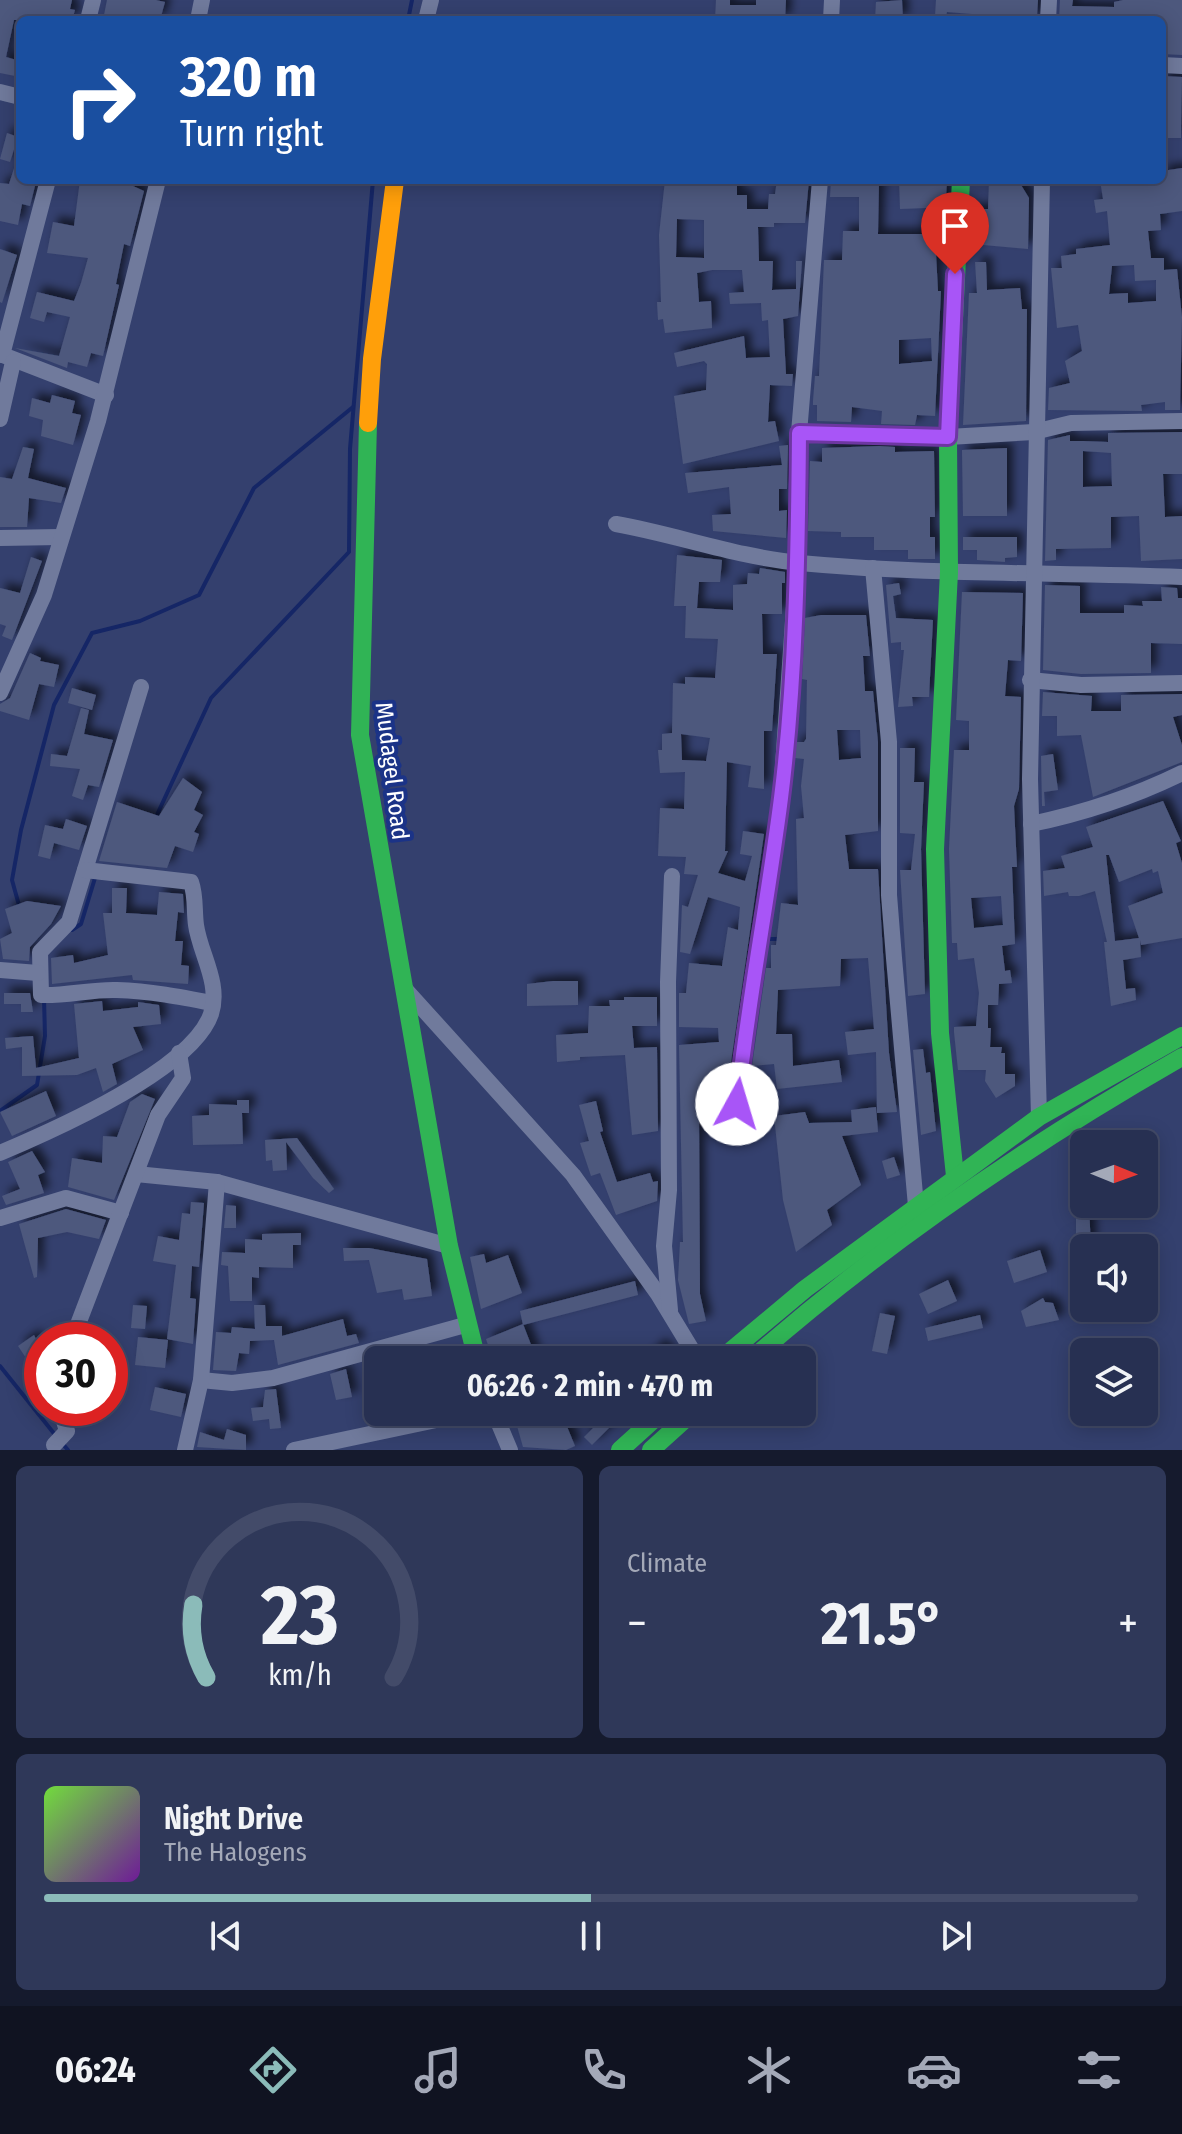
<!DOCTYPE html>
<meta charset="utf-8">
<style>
body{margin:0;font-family:"Fira Sans Condensed",sans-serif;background:#2f3859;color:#f1f3f6;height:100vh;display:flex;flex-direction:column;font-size:30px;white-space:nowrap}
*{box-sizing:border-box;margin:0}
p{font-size:26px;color:#a4a9b8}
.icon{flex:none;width:44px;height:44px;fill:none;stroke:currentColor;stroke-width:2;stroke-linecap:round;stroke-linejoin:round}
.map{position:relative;height:1450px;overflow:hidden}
.side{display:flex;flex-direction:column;gap:16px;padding:16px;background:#151a2d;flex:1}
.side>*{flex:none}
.guide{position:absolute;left:16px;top:16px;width:1150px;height:168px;border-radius:12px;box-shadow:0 4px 20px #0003,0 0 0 2px #434b69;background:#1a4fa0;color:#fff;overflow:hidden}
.needle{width:52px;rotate:91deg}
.tools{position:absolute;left:1070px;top:1130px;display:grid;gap:16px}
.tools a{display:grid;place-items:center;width:88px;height:88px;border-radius:12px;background:#273052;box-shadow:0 4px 20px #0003,0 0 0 2px #434b69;font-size:40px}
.speed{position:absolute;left:24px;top:1322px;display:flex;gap:16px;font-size:40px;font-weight:700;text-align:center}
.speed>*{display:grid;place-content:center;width:104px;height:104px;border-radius:50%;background:#273052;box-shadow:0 4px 20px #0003,0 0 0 2px #434b69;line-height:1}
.speed .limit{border:12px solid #d22;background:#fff;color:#111}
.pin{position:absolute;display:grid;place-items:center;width:68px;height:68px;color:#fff;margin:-82px -34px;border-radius:50% 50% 50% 0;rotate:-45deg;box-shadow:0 0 8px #0007}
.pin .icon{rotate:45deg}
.me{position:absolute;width:88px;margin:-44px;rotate:6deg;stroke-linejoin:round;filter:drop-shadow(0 0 6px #0008)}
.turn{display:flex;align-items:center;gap:28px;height:168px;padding:0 32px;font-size:36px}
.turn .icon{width:104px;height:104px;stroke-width:2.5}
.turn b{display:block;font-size:56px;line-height:68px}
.big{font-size:60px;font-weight:700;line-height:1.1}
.side .card{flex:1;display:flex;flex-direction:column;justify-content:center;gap:12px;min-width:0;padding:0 28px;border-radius:12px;background:#2f3859}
.side .dial{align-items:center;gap:0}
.dial svg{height:208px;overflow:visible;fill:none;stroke:#434b69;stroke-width:7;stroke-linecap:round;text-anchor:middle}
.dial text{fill:#f1f3f6;stroke:none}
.song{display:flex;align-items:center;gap:24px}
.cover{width:96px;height:96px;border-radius:12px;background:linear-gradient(135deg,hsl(100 70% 55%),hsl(280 70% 35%))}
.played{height:8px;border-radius:4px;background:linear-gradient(90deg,#8bbbb9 50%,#434b69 50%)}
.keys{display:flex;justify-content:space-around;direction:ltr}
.heat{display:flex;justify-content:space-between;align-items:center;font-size:44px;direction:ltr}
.side .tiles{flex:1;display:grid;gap:16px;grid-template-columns:1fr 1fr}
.card:last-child{grid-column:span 2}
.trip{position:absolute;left:364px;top:1346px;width:452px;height:80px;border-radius:12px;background:#273052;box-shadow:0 4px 20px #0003,0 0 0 2px #434b69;font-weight:700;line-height:80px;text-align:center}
.menu{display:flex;height:128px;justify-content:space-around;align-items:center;background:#101321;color:#a4a9b8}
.menu .icon{width:56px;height:56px}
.menu .active{color:#8bbbb9}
.menu b{font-size:36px;color:#f1f3f6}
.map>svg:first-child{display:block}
</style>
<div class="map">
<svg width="1182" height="1450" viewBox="0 0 1182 1450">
<defs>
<filter id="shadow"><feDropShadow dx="6" dy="-6" stdDeviation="4" flood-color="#0009"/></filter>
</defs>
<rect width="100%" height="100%" fill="#34406e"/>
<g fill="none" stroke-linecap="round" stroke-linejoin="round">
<g stroke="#152666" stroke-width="4">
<polyline points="408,20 412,0"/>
<polyline points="156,817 211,698 349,552 350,449 373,180"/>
<polyline points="20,909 12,880 21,830 54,705 92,633 140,621 199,595 254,488 353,407"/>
<polyline points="72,930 81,924 95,878"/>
<polyline points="763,939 782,939"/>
<polyline points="0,1111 37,1085 45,1036 44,998"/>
<polyline points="0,1366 56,1436"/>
<polyline points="61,1442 68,1450"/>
</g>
</g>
<g fill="#4d587d" fill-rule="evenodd" filter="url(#shadow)">
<polygon points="0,0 72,0 70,9 75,10 72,20 14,20 6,57 20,61 20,77 0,73"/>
<polygon points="107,0 156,0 165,2 160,20 103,20"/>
<polygon points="716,0 730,0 730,5 756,5 756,0 786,0 785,20 715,20"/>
<polygon points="902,0 903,20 875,20 876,2"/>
<polygon points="936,0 1038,0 1037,16 1034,20 972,20 972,14 947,12 946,16 935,16"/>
<polygon points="1060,0 1073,0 1072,6 1114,7 1114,2 1123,0 1182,0 1182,55 1162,54 1162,44 1166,44 1165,20 1160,17 1059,20"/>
<polygon points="1162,76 1182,77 1181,138 1163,138"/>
<polygon points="7,133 18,137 10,162 0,159"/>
<polygon points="17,159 20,159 20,180 36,182 30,206 22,204 18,225 0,221 0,183 9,184"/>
<path d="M1182 168V211L1160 214 1161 230 1148 231 1151 258H1164V270L1177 269 1182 317 1180 410H1165V402L1141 405 1142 411 1048 410 1049 388 1070 383 1065 361 1082 351 1078 325 1057 328 1051 268H1062L1061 256 1076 254V249L1110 245 1107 211 1096 213 1094 200 1103 199 1100 180H1162V171ZM1134 265 1135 281 1156 280V301L1128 303V293L1109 294 1112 266Z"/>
<polygon points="80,180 120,180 144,191 130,246 124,244 116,284 119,285 103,356 91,353 87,367 68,362 67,368 15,348 59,356 70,317 47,312 44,322 30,318 37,292 74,301 81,283 88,258 47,253 53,222 74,226"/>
<path d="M665 180H737V195H747V209H768L769 194H775L777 180H809L805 223H774V227H758L759 261H773L772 290 796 289V261H802L798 316 783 319 786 374H793L792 386 770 385 768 422 775 421 779 441 683 464 674 396 706 390 707 364 704 361 677 367 674 353 744 336 746 358 770 357 768 320 762 321 761 303 730 304 729 293 744 292 742 270H712L697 273 699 302 711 301 712 328 665 333 663 319 658 320 657 302H661L659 235ZM677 219 704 220V258L676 257Z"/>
<path d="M831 180 879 183 878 234H926V208L900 209 899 180H947L943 253H936L938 291H941L935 416 917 415 915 425 881 424 882 411 852 407 851 422 817 421V405H813V401L815 376H819L824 260H842L843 231H859V197H830ZM931 338 932 361 899 364V340Z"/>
<polygon points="989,180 1018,180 1029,198 1028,249 972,244 974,209 988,209"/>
<polygon points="0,249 17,255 2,303 0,302"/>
<polygon points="975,262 986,262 987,290 1020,288 1022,309 1027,309 1026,421 963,425 969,293 977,293"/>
<polygon points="52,395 75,401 72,413 81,415 73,445 41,436 43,420 29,416 32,398 50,403"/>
<path d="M1182 432V474H1163L1165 517 1182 516V559L1141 561 1139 516 1111 517V548L1056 549V560L1045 561 1048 440 1070 435V441H1083V448V441L1108 442V433ZM1083 451 1111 453 1112 486 1083 487Z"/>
<polygon points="788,445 787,489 779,489 779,511 787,510 786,538 713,531 712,515 731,514 729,487 688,493 685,473 782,465 779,446"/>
<polygon points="879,446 895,447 895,452 934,451 935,517 930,517 930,537 935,537 935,559 908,559 908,550 874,550 874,537 841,537 841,532 808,531 810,461 822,462 822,448"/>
<polygon points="23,447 34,449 28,478 66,488 61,503 29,498 27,527 0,527 0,477 12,479"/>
<polygon points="1007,448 1007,516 963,516 962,450"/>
<polygon points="963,537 1017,537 1017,557 1005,558 1005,562 977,560 977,550 963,550"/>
<path d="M677 555 722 560 720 582H699L697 608 733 610V585L747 584 748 573 759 574 760 568 785 572V583H782V614H762L763 654H777L772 731H764V789L748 787 751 766 727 762 725 851H728L718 873 745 881 752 856 740 854 743 831 764 834 730 1069H714V1093H704V1106H699L700 1294 706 1321 689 1324 678 1280 680 1242H683L679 1045 719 1042 718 1028 679 1027V993H686L689 963 722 966 728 927 738 930 740 907 708 897 690 954 680 952 682 905 688 907 698 875 684 874 686 857 658 856 660 808 684 809 685 772 660 773 658 750H662V734L672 733 673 683 685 684V677L715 678 718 639 685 638 686 606H674ZM681 734 710 738 706 761 682 760Z"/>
<polygon points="31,557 42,561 12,640 2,636 6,626 0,624 0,588 20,593"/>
<polygon points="899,583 901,594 893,596 896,618 933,620 929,697 912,697 913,706 898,707 904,650 901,650 901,642 891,643 886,585"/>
<polygon points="1045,585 1080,586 1080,613 1124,613 1124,605 1143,606 1142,601 1162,601 1161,587 1177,588 1178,598 1182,598 1182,644 1151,643 1151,673 1081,674 1043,670"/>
<path d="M962 592 1023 593 1021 661 1008 660 1005 696 1021 697 1019 789 1014 806 1017 867H1012L1015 944 1002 946 1005 971 1010 970 1012 983 999 984 998 1005H988V1028H991L990 1047H1002L1001 1053H1005V1074H1015V1086L996 1098 985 1081 986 1070H958L954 1032V1027L976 1026 979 993 974 958 958 960 957 943H952L949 849 954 750H969V721L956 720ZM1001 896 1003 925 974 928 971 898Z"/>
<path d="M821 615H866L870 656H863L865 691H873L878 742V831L845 835 849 869H878L889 1053 897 1112 877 1113 876 1052 848 1055 845 1032 874 1029 868 958 841 959 840 986 778 990 776 1034H792L793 1066 839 1060 842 1082 777 1089 774 1064 752 1066 766 968H771V945H776L781 903 798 905 796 819 804 818 801 786 804 759 795 758 796 742H804L806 739 807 680 802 679 805 618ZM837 730H860L861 758 839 760Z"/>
<polygon points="30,653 41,658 40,661 59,665 54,687 39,684 29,720 0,711 0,704 10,698"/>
<polygon points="72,688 96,695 92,710 68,703"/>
<polygon points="1043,692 1092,696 1091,711 1121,711 1121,695 1182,694 1182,715 1173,717 1182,745 1182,762 1093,797 1081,735 1057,736 1057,716 1042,716"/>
<polygon points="81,708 89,710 84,734 113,740 99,787 88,785 83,800 72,796 80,769 50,766 51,754 67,756"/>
<polygon points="900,748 915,748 914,782 924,782 921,849 925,994 908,996 900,870 911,870 915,834 900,833"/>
<polygon points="1053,754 1058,790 1044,792 1045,806 1042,806 1041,756"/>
<polygon points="183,778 202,792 194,810 203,815 194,832 199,834 193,852 175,846 167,868 99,861 117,802 159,816"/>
<path d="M1163 801 1181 841 1176 843 1182 863V938L1141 945 1140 940 1141 957 1123 960 1126 989 1135 988 1136 1000 1111 1006 1104 942H1107L1095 891 1079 896H1069L1068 892 1044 896 1043 871 1065 868 1061 856 1093 847 1086 827ZM1106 855H1109L1119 882 1152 869 1153 873 1158 871 1163 893 1128 906 1139 938 1115 941Z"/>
<polygon points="66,819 87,826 79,850 54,843 50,859 38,856 45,825 63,829"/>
<polygon points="112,888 127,888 126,913 157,915 159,892 183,894 184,913 178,912 175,941 183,941 181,965 189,966 188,984 133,980 132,975 52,984 51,958 73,955 74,963 108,955 103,913 112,913"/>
<polygon points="27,901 61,906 51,924 30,947 29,961 3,959 0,939 12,933 5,909"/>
<polygon points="553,981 578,981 578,1005 527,1006 527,984"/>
<polygon points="4,993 30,993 33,1012 21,1012 21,1004 4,1004"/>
<polygon points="624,997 657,997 657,1026 632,1026 634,1048 657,1047 658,1131 632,1135 625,1055 580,1057 580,1060 557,1062 556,1035 588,1033 589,1006 610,1006 609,1000 624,1000"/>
<polygon points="102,1001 103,1011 138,1007 138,1002 159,1005 161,1024 133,1027 143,1050 112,1064 117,1084 103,1092 96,1068 77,1075 22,1076 22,1047 6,1049 5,1038 33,1036 36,1068 79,1058 74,1004"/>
<polygon points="923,1049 926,1073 930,1072 936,1131 921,1135 913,1050"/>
<polygon points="46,1091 56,1116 12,1136 0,1112"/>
<polygon points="142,1094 155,1099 114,1200 68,1187 72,1158 102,1163 103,1136 117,1137 130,1102"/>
<polygon points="237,1100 249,1100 249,1113 242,1113 243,1144 193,1145 192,1116 209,1115 209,1104 237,1105"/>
<polygon points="596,1101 603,1131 600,1132 617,1182 650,1173 653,1182 658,1181 657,1201 616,1215 600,1173 591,1176 580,1143 589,1141 579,1105"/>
<polygon points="876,1107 878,1132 842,1136 861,1185 827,1210 832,1225 796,1252 783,1200 774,1116 805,1112 809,1123 852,1122 851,1110"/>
<polygon points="297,1138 334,1189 329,1193 313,1178 286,1142 287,1170 273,1171 272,1160 266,1161 265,1140"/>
<polygon points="32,1151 45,1172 38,1175 44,1193 6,1205 2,1196 20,1189 8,1162"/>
<polygon points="894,1157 900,1175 887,1179 882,1161"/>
<polygon points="191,1202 204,1203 199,1267 192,1266 190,1298 196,1299 193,1344 167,1339 176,1265 153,1261 158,1236 179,1240 182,1213 190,1214"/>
<polygon points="226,1205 236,1206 236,1228 224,1228"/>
<polygon points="1076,1205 1089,1205 1091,1248 1076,1248"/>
<polygon points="66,1209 106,1220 99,1239 67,1232 38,1238 37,1277 34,1278 19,1224"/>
<polygon points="301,1233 301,1245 293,1245 293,1268 259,1267 259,1278 252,1277 252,1301 230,1301 228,1266 221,1265 222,1252 245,1253 245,1239 262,1240 262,1234"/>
<polygon points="343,1248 369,1248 427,1259 432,1296 404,1300 402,1289 377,1293 369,1260 344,1261"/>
<polygon points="1040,1250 1047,1272 1014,1283 1007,1261"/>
<polygon points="484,1254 486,1263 508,1255 522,1293 481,1309 470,1257"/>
<polygon points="948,1280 957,1301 928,1314 919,1294"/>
<polygon points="635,1281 638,1295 523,1325 520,1311"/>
<polygon points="1043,1298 1045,1302 1053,1303 1059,1320 1026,1327 1021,1311"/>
<polygon points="133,1305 147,1306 145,1329 131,1328"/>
<polygon points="254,1305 265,1305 266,1326 282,1326 282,1336 343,1319 347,1336 356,1334 359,1343 278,1365 274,1340 250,1341 249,1354 239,1353 236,1371 213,1370 216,1332 231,1333 232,1327 255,1329"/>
<polygon points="880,1313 895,1316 887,1354 872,1351"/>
<polygon points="980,1315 983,1328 928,1341 925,1328"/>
<polygon points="523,1324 537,1360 493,1360 486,1339"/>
<polygon points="34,1335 42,1351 28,1361 18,1346"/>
<polygon points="138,1337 168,1340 165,1368 135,1365"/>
<polygon points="660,1344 676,1360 644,1360"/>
<polygon points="346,1369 352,1397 336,1400 330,1374"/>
<polygon points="155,1387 186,1394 181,1417 150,1410"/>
<polygon points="276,1389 281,1428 270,1429 269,1419 253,1421 251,1408 263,1407 265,1390"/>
<polygon points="513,1412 561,1412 575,1446 566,1450 523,1447"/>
<polygon points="609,1412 625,1412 592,1445 584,1437"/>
<polygon points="227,1429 246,1435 246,1450 197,1447 200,1432 224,1440"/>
</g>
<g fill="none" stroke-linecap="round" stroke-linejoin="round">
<g stroke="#707a9c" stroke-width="16">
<polyline points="88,20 93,0"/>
<polyline points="198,20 202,0"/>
<polyline points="426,20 431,0"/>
<polyline points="831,20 832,0"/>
<polyline points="1048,20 1049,0"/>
<polyline points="1162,65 1182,66"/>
<polyline points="0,92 20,97"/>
<polyline points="0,354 106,395"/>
<polyline points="2,355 48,180"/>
<polyline points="0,419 13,362"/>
<polyline points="799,433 948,437 1034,432 1071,423 1182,421"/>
<path d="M616 524C678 535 737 557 800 563 927 575 1055 572 1182 577"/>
<polyline points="0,538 60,537"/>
<polyline points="873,568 889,742 889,895 894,958 916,1206"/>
<polyline points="1030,680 1081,685 1182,683"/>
<path d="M141 687 69 922 40 952 41 995C67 996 92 989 117 990 150 991 181 997 212 1003"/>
<polyline points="0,693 44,595 98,421 158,180"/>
<path d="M1031 824C1084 813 1133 797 1182 773"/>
<polyline points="0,970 38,973"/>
<polyline points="405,989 573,1175 658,1294 698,1360"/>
<polyline points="737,1104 745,1029 781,795 797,563 799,433 820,180"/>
<polyline points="1039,1117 1030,779 1042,180"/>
<path d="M0 1153C52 1131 192 1070 211 1014 221 983 200 954 196 925 194 910 196 896 191 882L85 870"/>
<polyline points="136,1174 217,1182 449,1246"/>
<polyline points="0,1218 66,1198 121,1213"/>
<polyline points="670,1310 664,1246 669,1190 668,982 672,876"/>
<polyline points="72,1340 158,1115 183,1078 179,1053"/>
<polyline points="201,1380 232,1383 273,1378 465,1325"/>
<polyline points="494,1412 510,1450"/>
<polyline points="54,1445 67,1431 60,1408"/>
<polyline points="185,1450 201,1380 217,1182"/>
<polyline points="294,1450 474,1412"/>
</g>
<g stroke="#30b455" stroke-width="18">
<polyline points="368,423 360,735 449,1246 477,1360"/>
<polyline points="955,1176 940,1033 935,849 949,572 948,437 961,180"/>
<polyline points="720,1360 805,1289 1039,1117 1182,1036"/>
<path d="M751 1360C884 1243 1028 1145 1182 1057"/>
<polyline points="620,1450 662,1412"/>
<polyline points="651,1450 693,1412"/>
</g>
<polyline stroke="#ff9f0a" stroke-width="18" points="368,423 372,359 395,180"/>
</g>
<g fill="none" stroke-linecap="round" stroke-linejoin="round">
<g stroke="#6d37a1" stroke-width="20">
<path id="route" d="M737 1104C748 1001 768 900 781 798 796 678 798 554 799 433L948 437 955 274"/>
</g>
<use href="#route" stroke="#a855f7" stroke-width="14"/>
</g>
<g text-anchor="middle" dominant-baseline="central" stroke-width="8" stroke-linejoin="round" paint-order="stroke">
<g font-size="24" fill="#fff" stroke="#1b3387">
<text transform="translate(392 771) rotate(83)">Mudagel Road</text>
</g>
</g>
</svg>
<div class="tools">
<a><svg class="needle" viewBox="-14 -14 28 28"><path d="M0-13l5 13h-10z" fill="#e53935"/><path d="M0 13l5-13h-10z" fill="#a4a9b8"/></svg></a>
<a><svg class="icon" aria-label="sound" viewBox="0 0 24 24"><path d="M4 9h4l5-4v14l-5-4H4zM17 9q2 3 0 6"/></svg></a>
<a><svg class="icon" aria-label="layers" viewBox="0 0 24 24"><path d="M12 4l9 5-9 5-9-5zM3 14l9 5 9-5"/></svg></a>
</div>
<div class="speed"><div class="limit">30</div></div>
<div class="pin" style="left:955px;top:274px;background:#d93025"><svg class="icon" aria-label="arrive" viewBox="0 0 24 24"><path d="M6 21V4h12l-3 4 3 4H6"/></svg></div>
<svg class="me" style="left:737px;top:1104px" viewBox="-20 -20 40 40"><circle r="19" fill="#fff"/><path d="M0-13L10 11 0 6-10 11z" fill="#a855f7"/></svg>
<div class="trip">06:26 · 2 min · 470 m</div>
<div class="guide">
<div class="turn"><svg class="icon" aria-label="right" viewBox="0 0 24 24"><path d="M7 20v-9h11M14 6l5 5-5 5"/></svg><div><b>320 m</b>Turn right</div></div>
</div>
</div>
<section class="side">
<div class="tiles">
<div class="card dial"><svg viewBox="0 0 100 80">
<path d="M14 69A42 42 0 1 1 86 69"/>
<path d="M14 69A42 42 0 0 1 9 41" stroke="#8bbbb9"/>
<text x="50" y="56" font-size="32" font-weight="700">23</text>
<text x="50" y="72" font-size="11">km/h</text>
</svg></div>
<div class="card"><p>Climate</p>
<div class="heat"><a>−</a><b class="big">21.5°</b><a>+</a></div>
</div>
<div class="card">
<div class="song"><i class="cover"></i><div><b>Night Drive</b><p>The Halogens</p></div></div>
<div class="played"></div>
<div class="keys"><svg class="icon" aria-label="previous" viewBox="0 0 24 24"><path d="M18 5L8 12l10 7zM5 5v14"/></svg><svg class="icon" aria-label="pause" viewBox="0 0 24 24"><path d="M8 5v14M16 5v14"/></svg><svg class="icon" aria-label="next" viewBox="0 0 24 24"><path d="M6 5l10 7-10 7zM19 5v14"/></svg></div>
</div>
</div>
</section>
<nav class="menu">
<b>06:24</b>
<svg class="icon active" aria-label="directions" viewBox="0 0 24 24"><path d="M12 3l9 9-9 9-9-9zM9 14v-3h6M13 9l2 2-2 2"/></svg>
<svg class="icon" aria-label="music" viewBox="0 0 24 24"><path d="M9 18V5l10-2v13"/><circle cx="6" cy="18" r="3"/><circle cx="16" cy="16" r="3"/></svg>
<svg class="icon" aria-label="phone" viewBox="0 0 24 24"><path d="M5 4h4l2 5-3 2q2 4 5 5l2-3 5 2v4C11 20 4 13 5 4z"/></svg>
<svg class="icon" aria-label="climate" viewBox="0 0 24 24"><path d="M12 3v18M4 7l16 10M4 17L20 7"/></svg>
<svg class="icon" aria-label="car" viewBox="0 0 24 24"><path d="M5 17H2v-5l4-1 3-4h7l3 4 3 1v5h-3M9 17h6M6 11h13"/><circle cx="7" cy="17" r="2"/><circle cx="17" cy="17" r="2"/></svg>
<svg class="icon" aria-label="filters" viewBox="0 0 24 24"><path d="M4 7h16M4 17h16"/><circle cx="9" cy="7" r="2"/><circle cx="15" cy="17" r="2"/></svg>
</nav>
